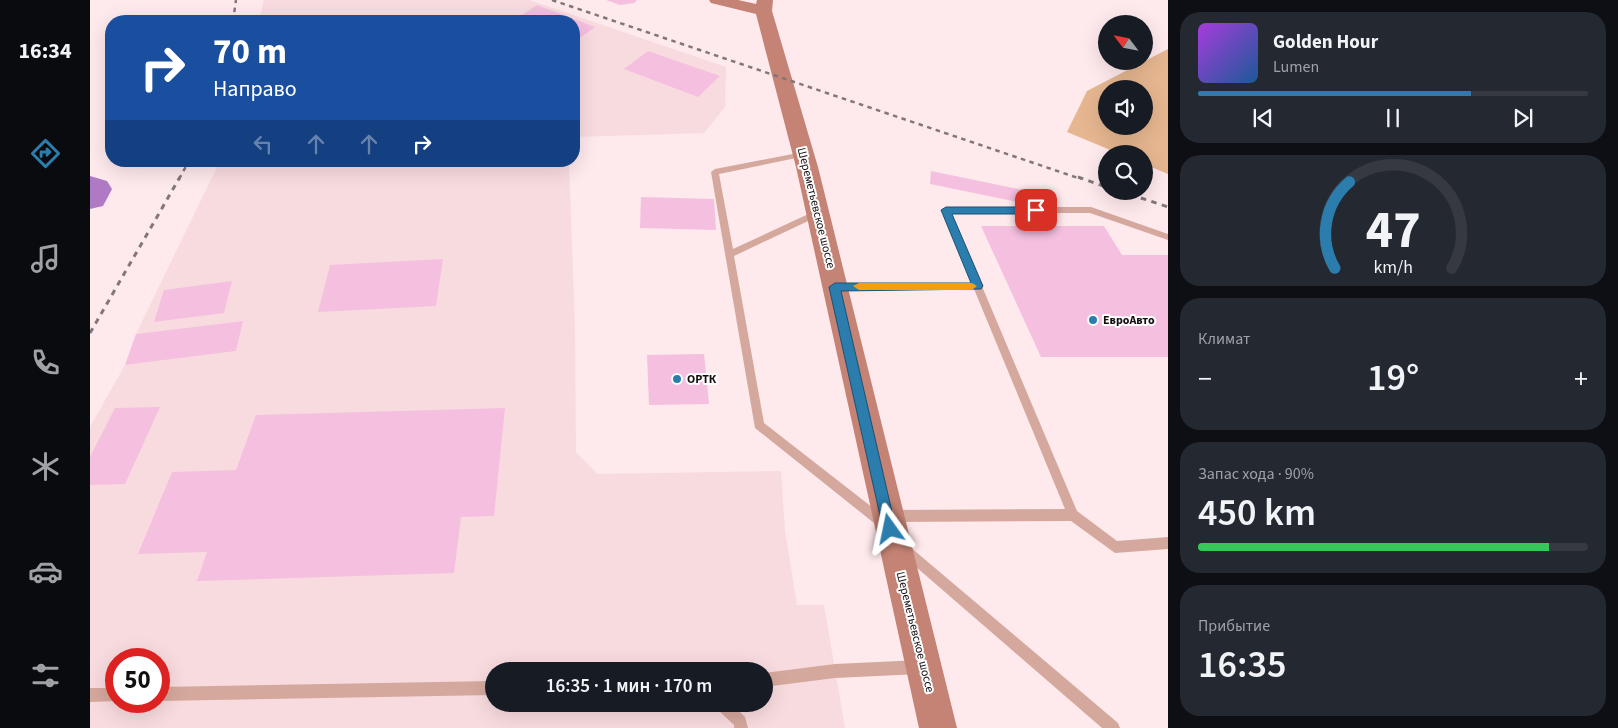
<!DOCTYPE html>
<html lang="ru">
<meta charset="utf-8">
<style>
body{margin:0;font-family:"Source Sans 3",sans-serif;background:#242831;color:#f1f3f6;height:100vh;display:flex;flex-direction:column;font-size:19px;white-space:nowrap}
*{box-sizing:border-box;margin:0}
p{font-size:16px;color:#9ea1a6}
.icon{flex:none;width:28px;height:28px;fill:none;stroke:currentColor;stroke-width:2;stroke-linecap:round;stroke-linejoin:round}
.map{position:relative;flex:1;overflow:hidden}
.sheet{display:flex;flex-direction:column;gap:12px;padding:12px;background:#0d0f14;width:450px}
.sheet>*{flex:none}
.guide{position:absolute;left:15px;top:15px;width:475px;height:152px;border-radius:20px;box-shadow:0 5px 20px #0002;background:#1a4fa0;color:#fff;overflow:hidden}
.needle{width:32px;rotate:302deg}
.buttons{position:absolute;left:1008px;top:15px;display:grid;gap:10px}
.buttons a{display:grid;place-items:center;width:55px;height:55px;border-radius:50%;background:#171b24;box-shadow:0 5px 20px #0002;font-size:25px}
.speed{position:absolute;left:15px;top:648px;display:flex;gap:10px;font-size:25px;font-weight:700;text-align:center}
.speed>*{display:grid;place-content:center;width:65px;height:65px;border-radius:50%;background:#171b24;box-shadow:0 5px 20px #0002;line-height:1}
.speed .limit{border:8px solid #d22;background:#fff;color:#111}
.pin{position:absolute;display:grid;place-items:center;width:42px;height:42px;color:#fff;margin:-21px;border-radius:10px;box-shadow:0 2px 8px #0006}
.me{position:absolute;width:55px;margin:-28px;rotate:348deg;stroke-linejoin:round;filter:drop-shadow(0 0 4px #0008)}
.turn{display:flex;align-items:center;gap:18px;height:105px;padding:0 25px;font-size:22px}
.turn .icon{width:65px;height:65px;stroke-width:2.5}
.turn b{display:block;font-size:35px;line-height:42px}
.lanes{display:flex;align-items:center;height:48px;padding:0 25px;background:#0003;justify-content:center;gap:25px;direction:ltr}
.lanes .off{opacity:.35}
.big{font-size:38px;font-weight:600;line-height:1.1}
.sheet .tile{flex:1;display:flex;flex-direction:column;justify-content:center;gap:8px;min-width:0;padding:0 18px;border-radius:20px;background:#242831}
.sheet .dial{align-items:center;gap:0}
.dial svg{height:130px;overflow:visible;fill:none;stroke:#363941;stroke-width:7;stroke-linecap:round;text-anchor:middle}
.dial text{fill:#f1f3f6;stroke:none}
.song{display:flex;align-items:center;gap:15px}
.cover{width:60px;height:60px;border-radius:8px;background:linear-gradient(135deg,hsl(280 70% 55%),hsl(210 70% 35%))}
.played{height:5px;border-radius:2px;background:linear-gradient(90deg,#2b7dae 70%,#363941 70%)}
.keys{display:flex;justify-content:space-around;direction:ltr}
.heat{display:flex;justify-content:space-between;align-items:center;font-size:28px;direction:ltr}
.charge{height:8px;border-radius:4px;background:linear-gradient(90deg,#34c759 90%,#363941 0)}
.trip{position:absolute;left:395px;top:662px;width:288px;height:50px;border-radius:25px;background:#171b24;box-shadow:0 5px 20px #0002;font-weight:600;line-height:50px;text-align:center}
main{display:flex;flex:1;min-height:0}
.menu{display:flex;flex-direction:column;width:90px;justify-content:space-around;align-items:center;background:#090b0e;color:#9ea1a6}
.menu .icon{width:35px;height:35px}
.menu .selected{color:#2b7dae}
.menu b{font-size:22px;color:#f1f3f6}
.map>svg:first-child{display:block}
</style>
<main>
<nav class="menu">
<b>16:34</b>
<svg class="icon selected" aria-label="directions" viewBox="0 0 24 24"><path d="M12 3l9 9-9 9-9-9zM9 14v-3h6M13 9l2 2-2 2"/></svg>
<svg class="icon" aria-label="music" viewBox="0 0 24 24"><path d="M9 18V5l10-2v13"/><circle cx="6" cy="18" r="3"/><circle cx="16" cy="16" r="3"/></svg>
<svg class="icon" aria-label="phone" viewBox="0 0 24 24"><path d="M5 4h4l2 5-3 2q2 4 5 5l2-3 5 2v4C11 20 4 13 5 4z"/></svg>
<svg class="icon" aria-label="climate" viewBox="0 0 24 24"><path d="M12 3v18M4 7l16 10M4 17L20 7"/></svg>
<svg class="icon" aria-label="car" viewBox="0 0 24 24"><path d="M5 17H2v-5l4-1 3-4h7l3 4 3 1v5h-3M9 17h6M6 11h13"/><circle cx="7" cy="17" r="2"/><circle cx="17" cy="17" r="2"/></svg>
<svg class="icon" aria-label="filters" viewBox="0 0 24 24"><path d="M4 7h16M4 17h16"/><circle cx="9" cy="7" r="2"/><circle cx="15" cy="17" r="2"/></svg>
</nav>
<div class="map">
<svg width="1078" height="728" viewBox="0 0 1078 728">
<rect width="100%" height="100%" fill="#fee9ec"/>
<g fill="#f8dbdf" fill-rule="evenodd">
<polygon points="174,0 439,0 636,67 635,107 614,133 484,137 484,21 169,21"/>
<path d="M130 161H479L485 329 486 452 507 474 691 471 695 531 707 605H734L755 728H0V427L35 365 146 351 153 321 46 334ZM26 659H69V701H26ZM404 671H674V704H404Z"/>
</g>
<path fill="#e6b690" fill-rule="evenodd" d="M1078 49V174L1054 164V154H1030L977 132 997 91ZM1016 89H1054V126H1016Z"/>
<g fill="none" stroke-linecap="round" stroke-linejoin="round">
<polygon fill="#b079c4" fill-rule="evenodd" points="0,176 17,181 22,189 13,206 0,209"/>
</g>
<g fill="#f5bfdf">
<polygon points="516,0 547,0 544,3 530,5"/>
<polygon points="447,5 505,27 487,40 484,38 484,21 440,21 429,17"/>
<polygon points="317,15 331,21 307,21"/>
<polygon points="558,51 630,76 608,97 534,69"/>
<polygon points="841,171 933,190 933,203 840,184"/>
<polygon points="551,197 624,199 626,230 550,228"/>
<polygon points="891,226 1014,226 1032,255 1078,255 1078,357 951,357"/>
<polygon points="353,259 346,306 228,312 240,265"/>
<polygon points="142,281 134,313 64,322 74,290"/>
<polygon points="153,321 146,351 35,365 46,334"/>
<polygon points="614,354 619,404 559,405 557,355"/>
<polygon points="70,407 35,484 0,485 0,457 25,408"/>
<polygon points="415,408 404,516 371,517 364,573 107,581 117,552 48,554 82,472 146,470 166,415"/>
</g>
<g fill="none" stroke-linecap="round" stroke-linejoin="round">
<g fill="#d5a89d" fill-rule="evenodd">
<polygon points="713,152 716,152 716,156 629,174 643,249 725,211 731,211 732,213 731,215 644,256 674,423 796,518 797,512 801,510 975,509 884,289 746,290 741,287 743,285 882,283 852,210 856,207 1001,207 1078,234 1078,240 1000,213 861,213 987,511 1027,541 1078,537 1078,549 1025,553 981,521 801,522 798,520 799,523 797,527 793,529 789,527 665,428 621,172 625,169"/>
<polygon points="815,544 819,546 1028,723 1030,728 1012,728 811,554 809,550 811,546"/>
<polygon points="830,660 835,662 837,667 835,672 830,674 745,678 674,687 674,673 745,664"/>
<polygon points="404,681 404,695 69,701 69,687"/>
<polygon points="0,688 26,688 27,701 0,702"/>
<polygon points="625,704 642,704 655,717 658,728 644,728 644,725 627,709"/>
</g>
<polygon fill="#c48374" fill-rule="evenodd" points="619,0 648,0 666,4 667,0 683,0 682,11 728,167 867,728 829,728 706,167 666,14 621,3"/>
<g stroke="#837678" stroke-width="2.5" stroke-dasharray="4.5 4.5" stroke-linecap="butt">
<polyline points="462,0 991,179"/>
<polyline points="143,21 146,0"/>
<polyline points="89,179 99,161"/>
</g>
<g stroke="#837678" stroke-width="3" stroke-dasharray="5.5 5.5" stroke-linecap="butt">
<polyline points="988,177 1016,187"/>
<polyline points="1030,191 1078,207"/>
<polyline points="0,333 90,177"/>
</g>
</g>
<polygon fill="#2b7dae" stroke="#1c5171" points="856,207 946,207 951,210 946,214 862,214 893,286 891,289 751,291 806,529 804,533 800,535 795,533 793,529 739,287 745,283 881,283 851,210"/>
<polygon fill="#f59e0b" points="769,283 882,283 887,286 882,290 769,290 763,286"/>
<g fill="#2b7dae" stroke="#fdfdfd" stroke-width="2">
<circle cx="1003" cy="320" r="5"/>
<circle cx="587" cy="379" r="5"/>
</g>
<g text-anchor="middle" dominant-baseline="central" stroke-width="4" stroke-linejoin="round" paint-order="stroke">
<g font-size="12" fill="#150f10" stroke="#fdfdfd">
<text transform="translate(726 208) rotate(76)">Шереметьевское шоссе</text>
<text transform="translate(825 632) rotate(76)">Шереметьевское шоссе</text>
</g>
<g font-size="12" font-weight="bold" fill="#150f10" stroke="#fdfdfd" text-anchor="start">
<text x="1013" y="320">ЕвроАвто</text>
<text x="597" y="379">ОРТК</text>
</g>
</g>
</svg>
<div class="buttons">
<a><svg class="needle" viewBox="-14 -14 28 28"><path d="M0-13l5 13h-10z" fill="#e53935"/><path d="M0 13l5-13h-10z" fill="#9ea1a6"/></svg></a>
<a><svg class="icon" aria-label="sound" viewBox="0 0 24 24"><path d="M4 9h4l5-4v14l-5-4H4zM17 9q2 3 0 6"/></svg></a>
<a><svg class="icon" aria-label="search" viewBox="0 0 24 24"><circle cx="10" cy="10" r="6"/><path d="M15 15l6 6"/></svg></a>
</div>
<div class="speed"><div class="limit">50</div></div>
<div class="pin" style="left:946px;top:210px;background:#d93025"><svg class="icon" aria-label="arrive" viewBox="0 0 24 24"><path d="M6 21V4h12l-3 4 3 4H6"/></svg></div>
<svg class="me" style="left:800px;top:529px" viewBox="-20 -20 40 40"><path d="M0-17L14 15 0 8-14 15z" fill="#2b7dae" stroke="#fff" stroke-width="4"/></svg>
<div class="trip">16:35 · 1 мин · 170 m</div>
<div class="guide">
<div class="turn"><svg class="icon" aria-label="right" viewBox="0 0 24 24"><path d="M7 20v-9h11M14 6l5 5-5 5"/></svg><div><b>70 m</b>Направо</div></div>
<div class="lanes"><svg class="icon off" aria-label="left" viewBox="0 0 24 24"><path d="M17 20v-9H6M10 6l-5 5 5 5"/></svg><svg class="icon off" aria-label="ahead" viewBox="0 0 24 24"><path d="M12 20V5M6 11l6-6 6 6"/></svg><svg class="icon off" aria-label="ahead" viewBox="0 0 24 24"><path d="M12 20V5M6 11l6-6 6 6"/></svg><svg class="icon" aria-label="right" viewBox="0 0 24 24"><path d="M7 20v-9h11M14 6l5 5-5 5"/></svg></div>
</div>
</div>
<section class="sheet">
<div class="tile">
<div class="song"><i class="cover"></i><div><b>Golden Hour</b><p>Lumen</p></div></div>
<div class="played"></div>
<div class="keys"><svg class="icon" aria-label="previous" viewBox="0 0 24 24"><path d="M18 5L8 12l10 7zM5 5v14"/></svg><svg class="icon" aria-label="pause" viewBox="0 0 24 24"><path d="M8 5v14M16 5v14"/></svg><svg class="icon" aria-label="next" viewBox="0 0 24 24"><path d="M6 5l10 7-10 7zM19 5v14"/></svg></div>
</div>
<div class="tile dial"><svg viewBox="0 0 100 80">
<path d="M14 69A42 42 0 1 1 86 69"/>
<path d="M14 69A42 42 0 0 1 23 16" stroke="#2b7dae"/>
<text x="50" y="56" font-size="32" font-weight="700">47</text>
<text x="50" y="72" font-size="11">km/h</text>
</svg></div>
<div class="tile"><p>Климат</p>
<div class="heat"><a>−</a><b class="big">19°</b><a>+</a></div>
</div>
<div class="tile"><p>Запас хода · 90%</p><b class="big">450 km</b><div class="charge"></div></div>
<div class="tile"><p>Прибытие</p><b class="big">16:35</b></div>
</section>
</main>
